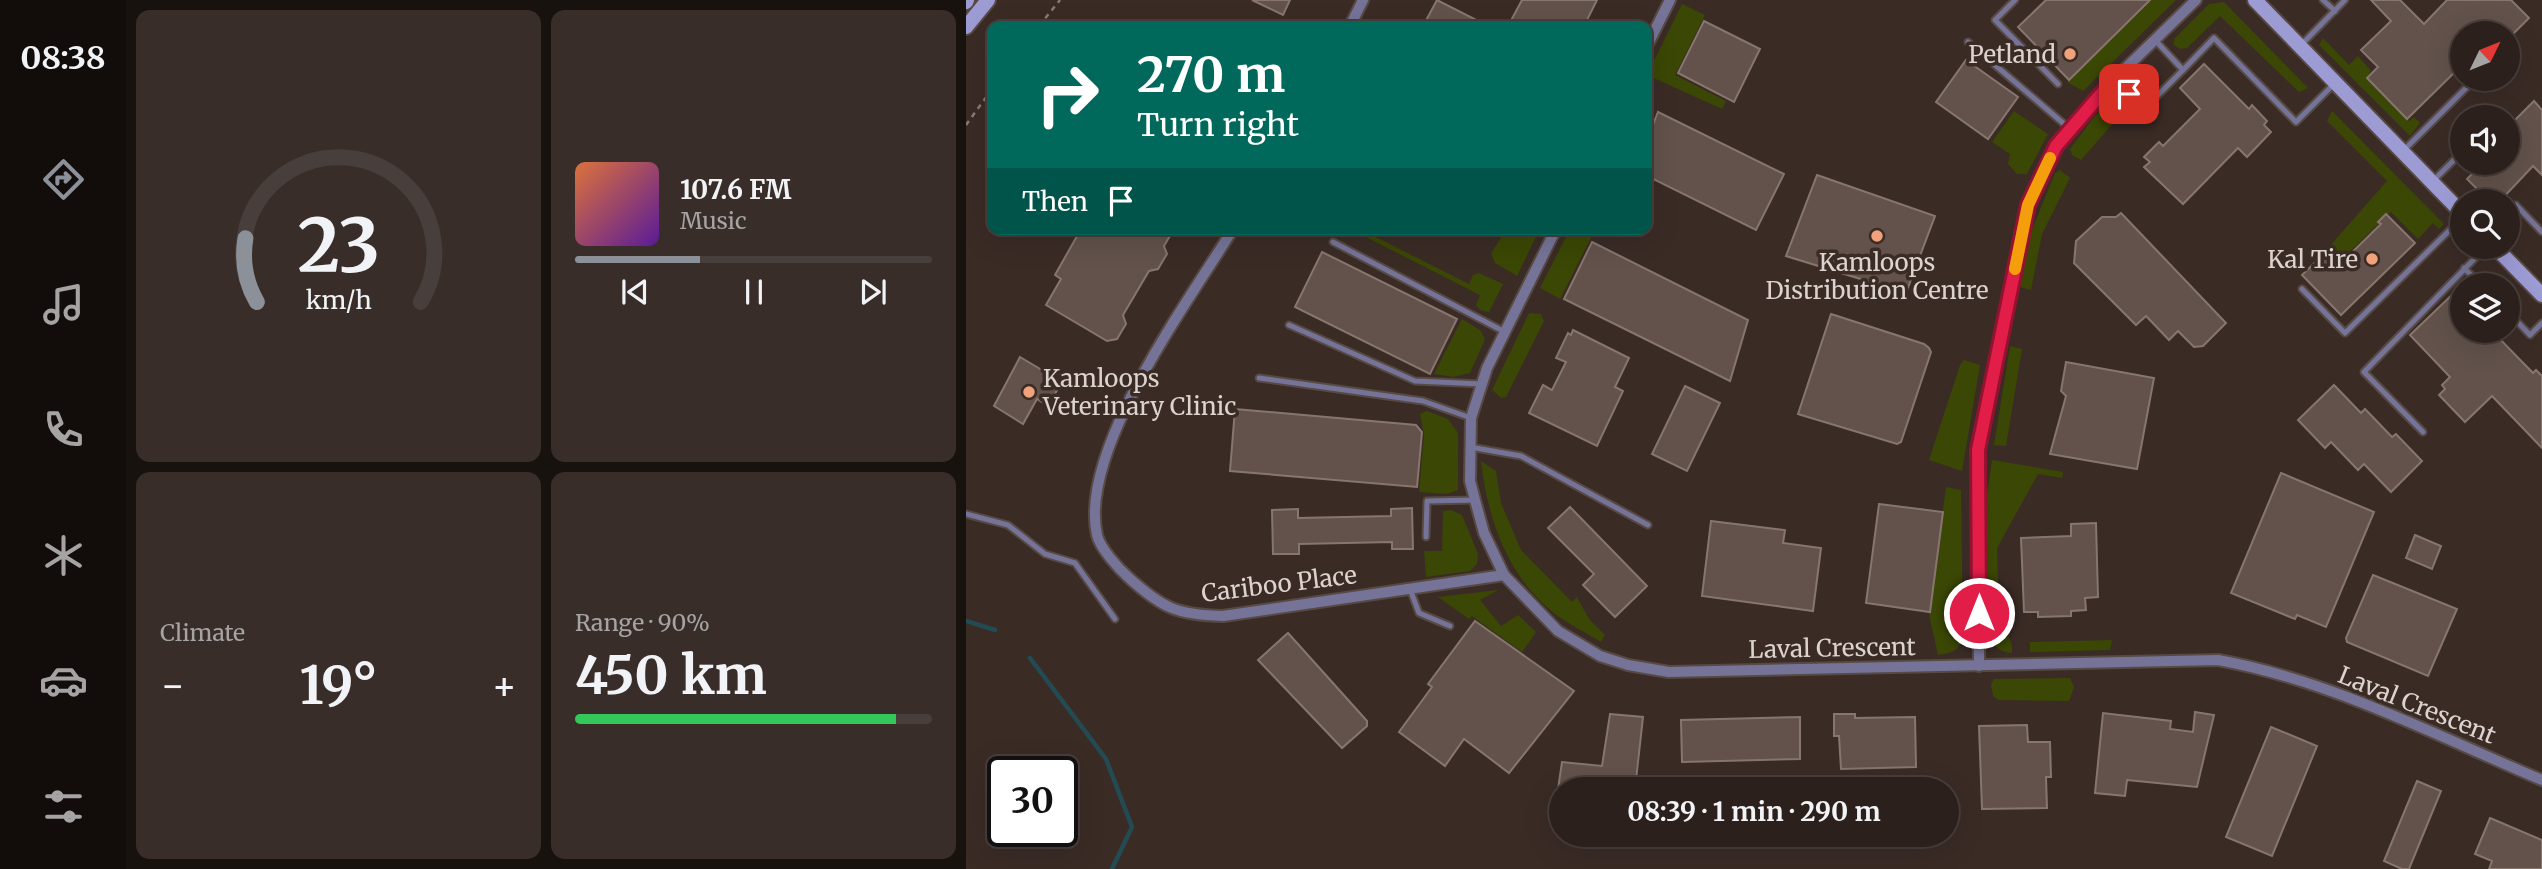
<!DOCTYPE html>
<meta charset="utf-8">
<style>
body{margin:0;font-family:Merriweather,serif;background:#382d29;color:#f1f3f6;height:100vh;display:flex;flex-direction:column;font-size:26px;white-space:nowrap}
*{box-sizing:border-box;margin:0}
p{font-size:23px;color:#a6a3a3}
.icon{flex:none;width:38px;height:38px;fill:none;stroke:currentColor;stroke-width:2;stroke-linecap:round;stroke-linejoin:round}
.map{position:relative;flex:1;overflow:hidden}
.drawer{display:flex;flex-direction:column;gap:10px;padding:10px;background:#18120f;width:840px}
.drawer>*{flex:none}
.guide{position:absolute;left:21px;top:21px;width:665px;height:214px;border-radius:14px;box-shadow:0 7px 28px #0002,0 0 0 2px #483e3b;background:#00695c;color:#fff;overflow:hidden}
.needle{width:46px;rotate:47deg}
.tools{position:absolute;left:1484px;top:21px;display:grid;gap:14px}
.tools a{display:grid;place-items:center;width:70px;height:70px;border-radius:50%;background:#2c201c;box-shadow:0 7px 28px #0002,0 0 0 2px #483e3b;font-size:35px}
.speed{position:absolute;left:21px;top:756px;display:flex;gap:14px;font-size:35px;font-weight:700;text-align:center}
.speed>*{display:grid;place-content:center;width:91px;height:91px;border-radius:50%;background:#2c201c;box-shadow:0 7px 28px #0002,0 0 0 2px #483e3b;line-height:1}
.speed .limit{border:4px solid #111;border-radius:10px;background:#fff;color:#111}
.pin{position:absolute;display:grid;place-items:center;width:60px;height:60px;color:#fff;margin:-30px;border-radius:14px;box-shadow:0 4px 10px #0006}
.me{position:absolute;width:77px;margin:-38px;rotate:0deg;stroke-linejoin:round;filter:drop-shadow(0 0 5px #0008)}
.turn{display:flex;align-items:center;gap:24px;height:147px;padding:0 35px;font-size:32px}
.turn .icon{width:91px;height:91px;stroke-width:2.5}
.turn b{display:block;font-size:49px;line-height:60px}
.then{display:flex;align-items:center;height:66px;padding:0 35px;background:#0003;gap:14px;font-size:26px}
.big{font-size:52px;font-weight:700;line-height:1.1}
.drawer .widget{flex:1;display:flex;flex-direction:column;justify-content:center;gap:10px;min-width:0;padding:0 24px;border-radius:14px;background:#382d29}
.drawer .dial{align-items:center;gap:0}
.dial svg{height:182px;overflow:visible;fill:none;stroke:#483e3b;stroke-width:7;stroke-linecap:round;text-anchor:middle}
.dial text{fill:#f1f3f6;stroke:none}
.song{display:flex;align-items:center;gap:21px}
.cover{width:84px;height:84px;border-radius:10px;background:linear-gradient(135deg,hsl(20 70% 55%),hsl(270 70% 35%))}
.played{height:7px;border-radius:4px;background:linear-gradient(90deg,#8c9099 35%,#483e3b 35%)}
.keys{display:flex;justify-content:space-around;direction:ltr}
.heat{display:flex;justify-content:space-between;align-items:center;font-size:38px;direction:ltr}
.charge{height:10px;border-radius:5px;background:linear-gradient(90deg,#34c759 90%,#483e3b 0)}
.drawer .tiles{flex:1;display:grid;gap:10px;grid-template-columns:repeat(2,1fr)}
.trip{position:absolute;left:583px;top:777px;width:410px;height:70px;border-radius:35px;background:#2c201c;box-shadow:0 7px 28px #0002,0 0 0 2px #483e3b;font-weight:700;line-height:70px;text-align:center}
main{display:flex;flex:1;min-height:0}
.dock{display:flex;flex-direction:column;width:126px;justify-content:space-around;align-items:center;background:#120d0b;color:#a6a3a3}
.dock .icon{width:49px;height:49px}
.dock .current{color:#8c9099}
.dock b{font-size:32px;color:#f1f3f6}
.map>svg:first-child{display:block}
</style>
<main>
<nav class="dock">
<b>08:38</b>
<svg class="icon current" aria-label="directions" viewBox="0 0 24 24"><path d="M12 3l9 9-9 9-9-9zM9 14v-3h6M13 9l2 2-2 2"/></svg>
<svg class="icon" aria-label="music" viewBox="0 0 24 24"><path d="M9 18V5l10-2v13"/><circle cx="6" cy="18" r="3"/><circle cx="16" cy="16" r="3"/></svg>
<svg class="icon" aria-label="phone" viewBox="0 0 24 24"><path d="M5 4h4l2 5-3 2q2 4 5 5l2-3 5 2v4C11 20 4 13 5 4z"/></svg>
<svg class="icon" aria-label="climate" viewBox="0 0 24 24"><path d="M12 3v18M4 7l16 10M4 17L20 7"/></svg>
<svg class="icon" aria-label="car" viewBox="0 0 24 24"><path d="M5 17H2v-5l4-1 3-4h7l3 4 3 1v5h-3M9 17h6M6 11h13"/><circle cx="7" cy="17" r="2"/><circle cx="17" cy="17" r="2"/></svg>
<svg class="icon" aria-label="filters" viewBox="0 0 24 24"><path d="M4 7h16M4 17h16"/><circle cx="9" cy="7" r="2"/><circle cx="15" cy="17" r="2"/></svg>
</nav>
<section class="drawer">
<div class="tiles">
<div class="widget dial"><svg viewBox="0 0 100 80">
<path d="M14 69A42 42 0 1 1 86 69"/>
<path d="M14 69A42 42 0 0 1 9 41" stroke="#8c9099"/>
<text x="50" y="56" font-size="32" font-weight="700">23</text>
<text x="50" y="72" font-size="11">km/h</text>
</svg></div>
<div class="widget">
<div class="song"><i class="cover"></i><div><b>107.6 FM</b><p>Music</p></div></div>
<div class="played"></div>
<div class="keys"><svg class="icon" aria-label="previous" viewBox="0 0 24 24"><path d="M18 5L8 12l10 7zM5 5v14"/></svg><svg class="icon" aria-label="pause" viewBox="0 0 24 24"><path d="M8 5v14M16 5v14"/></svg><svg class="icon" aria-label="next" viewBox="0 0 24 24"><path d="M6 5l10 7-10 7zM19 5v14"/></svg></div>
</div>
<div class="widget"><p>Climate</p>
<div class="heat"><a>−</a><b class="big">19°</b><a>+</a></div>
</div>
<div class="widget"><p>Range · 90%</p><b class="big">450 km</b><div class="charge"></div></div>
</div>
</section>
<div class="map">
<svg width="1576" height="869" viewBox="0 0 1576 869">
<rect width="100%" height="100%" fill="#3a2b25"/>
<g fill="#3b4704">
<polygon points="1185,0 1210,0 1117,91 1101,82"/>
<polygon points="1258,2 1342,88 1333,92 1254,16 1221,48 1214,49 1208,45 1208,39 1243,4"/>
<polygon points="716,4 739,15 709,75 760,101 756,109 681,75"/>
<polygon points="1357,38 1383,65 1392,56 1405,71 1401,77 1443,121 1448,117 1454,123 1444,136 1353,45"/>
<polygon points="1147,99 1157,104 1157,112 1115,160 1106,155 1104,149 1128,117"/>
<polygon points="1048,111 1082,134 1061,174 1051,174 1042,164 1044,154 1026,142"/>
<polygon points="1366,111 1478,224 1473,229 1467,223 1452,239 1425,212 1374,261 1362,248 1421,181 1361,121"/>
<polygon points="1094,170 1104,178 1076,234 1065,290 1054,287 1065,232 1089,173"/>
<polygon points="384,229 394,229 503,284 507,275 513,273 537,284 523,312 514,310 510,305 514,295"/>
<polygon points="555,229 571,235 551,276 529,263 525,253 540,230"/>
<polygon points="604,229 629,230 594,299 574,288"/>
<polygon points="563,313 575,314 578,321 540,397 535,398 526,390"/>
<polygon points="496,319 514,330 519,339 504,373 487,377 468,374"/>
<polygon points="1044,346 1056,349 1040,446 1028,445"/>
<polygon points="998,360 1014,365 996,471 963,460 994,365"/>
<polygon points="461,411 482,419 492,433 492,490 481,494 453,492 458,434 454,414"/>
<path d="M1026 460 1097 472 1096 478 1072 474 1031 548 1033 613 1046 645V653C1033 652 1029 647 1023 636L1020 501Z"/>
<path d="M515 461 530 471 535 503 555 550 606 602 611 597 623 619 639 635 635 642C620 633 603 624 589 614 542 578 521 518 515 461Z"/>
<path d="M980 487 995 490 997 638C992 651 986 653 972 655L963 614Z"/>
<polygon points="485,510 496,515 512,554 511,564 504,571 460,577 458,551 476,551 477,511"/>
<polygon points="532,590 514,600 535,626 552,615 570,632 556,652 506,616 503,619 472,597"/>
<polygon points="1146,640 1144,650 1064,652 1064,642"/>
<polygon points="1104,678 1108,687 1103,701 1032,700 1027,696 1025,685 1028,679"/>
</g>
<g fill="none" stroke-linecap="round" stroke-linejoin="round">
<g stroke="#224b54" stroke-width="4.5">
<polyline points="0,621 29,630"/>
<polyline points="64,658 140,759 166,827 146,869"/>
</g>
</g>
<g fill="#62524b" stroke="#87766e" stroke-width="2">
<polygon points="286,0 324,0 317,15"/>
<polygon points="471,0 522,26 457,26"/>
<polygon points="556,0 631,0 618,26 542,26"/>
<polygon points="1080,0 1184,0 1103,80 1052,27"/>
<polygon points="1405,0 1434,0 1458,24 1481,0 1545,0 1563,18 1548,33 1496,33 1496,65 1441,119 1401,78 1412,67 1395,50 1425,21"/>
<polygon points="738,21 794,49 768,102 712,73"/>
<polygon points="1000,60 1052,97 1022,139 970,102"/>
<polygon points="1238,64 1283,109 1286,105 1301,121 1298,125 1305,132 1281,157 1272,148 1217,204 1178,167 1184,162 1178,157 1193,142 1197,146 1234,109 1214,88"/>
<polygon points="1568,101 1576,110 1576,175 1567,166 1534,201 1523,201 1501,179 1517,163 1542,163 1542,127"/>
<polygon points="692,112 818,174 790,230 681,176 681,140"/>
<polygon points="851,175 969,216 940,293 820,256"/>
<polygon points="1155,213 1260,323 1237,346 1228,347 1212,331 1203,340 1180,316 1170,325 1108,263 1110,241 1136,217 1150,217"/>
<polygon points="1420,214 1449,243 1375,315 1336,275 1359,253 1372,266 1415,224 1412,222"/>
<polygon points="115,229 208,229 198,246 201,254 192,269 183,271 157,315 160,324 151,339 141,341 80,305 95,279 89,275"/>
<polygon points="626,242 782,320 764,381 598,299"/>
<polygon points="356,252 491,319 464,374 329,307"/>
<polygon points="1489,292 1496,300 1496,331 1526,331 1567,373 1570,370 1576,376 1576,448 1526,396 1499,422 1473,395 1479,389 1476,385 1484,377 1444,335"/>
<polygon points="865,314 958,344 963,348 965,352 935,442 931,444 832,414"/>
<polygon points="607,330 663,358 649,387 657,391 631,446 563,413 577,385 586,390 600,362 590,358 602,333 605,335"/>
<polygon points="54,357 86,376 84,379 94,385 82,406 71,399 57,424 28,406"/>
<polygon points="1100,362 1188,378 1171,469 1084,454 1100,396 1095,391"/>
<polygon points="1368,385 1395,413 1399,409 1426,437 1430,434 1456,461 1425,492 1398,464 1392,470 1365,442 1359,448 1332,420"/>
<polygon points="719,386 754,403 721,471 686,454"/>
<polygon points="269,409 450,425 456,432 451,487 264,471"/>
<polygon points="1315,473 1408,512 1360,627 1331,615 1329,619 1265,593"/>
<polygon points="913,504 977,512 964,612 900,603"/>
<polygon points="604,507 681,586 649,617 617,585 628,574 582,528"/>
<polygon points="446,508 447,549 426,549 426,542 333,544 333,554 307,554 306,510 332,509 332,518 425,516 425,509"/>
<polygon points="745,521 819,530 817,543 855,548 847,611 736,596"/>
<polygon points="1130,523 1132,597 1119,598 1120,610 1105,611 1105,616 1072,617 1072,612 1058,612 1055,538 1105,536 1105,524"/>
<polygon points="1449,535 1475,546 1466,569 1440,558"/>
<polygon points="1407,575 1491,609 1462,676 1381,642 1380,638"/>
<polygon points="509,621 608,691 543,773 498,739 479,766 433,732 466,687 462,684"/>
<polygon points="322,633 401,721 401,726 376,748 292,660"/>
<polygon points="1229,712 1248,715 1231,787 1161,780 1159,796 1129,793 1137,713 1205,721 1204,729 1227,732"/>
<polygon points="644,714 677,717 669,789 592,789 596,762 636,766"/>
<polygon points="868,714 889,714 889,718 949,717 950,767 875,769 873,736 868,736"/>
<polygon points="834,717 834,759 716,762 715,720"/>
<polygon points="1061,725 1062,742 1084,742 1085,777 1080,777 1081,808 1016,809 1013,726"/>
<polygon points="1305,727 1351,746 1306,856 1260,837"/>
<polygon points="1451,781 1475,791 1443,869 1436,869 1418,861"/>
<polygon points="1524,818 1576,840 1576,869 1523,869 1526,861 1509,854"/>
</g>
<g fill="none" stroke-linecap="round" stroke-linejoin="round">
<g stroke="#574943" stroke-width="9">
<g id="lane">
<polyline points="1049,0 1029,20 1092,84"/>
<polyline points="1357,0 1369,11"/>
<polyline points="1002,42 1104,129"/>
<polyline points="1335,45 1379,0"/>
<polyline points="1217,70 1248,38 1330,122 1367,85"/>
<polyline points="1148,79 1178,109 1217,70 1189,40"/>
<polyline points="1437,151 1509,79"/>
<polyline points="1466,182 1496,152"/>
<polyline points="1550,205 1576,232"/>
<polyline points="367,242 539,332"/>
<polyline points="1498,268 1515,285"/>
<polyline points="1336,289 1379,333 1496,218"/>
<polyline points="1542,312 1564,335 1576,323"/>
<polyline points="323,325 449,381 516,384"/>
<polyline points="293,378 457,401 505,418"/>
<polyline points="1457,432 1398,372 1520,247"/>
<polyline points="504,447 555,456 682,525"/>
<polyline points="0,514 42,525 79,554 109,563 149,619"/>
<polyline points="460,537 461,501 509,500"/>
<polyline points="444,589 453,613 484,626"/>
</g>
</g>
<g stroke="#574943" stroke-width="14">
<g id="street">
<polyline points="384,26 397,0"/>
<polyline points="681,46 704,0"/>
<path d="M267 229C223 301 112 450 131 535 134 548 152 568 162 577 196 608 211 615 257 616L538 575"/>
<path d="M590 229 521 368 505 418 504 481 509 500 518 533 538 575 592 631 634 656 662 665 703 672 1252 660C1364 680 1471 736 1576 780"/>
<polyline points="1013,666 1012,451 1062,205 1090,146 1136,91 1230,0"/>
</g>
</g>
<g stroke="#574943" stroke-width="18">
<g id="secondary">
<polyline points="1289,0 1496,213"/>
<polyline points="0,2 1,0"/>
<polyline points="0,27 22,0"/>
<polyline points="1529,247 1576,295"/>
</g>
</g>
<g stroke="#887b76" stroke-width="2.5" stroke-dasharray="5 5" stroke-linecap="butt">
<polyline points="73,26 94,0"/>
<polyline points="0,125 26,89"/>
</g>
<use href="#lane" stroke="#757498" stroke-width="5"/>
<use href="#street" stroke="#757498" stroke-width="10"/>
<use href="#secondary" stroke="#9d9bd4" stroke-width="14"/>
</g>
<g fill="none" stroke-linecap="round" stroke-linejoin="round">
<g stroke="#92132f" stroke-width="18">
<polyline id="route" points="1013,613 1012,450 1062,205 1090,146 1148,79 1163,94"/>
</g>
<use href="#route" stroke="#e11d48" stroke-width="12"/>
<polyline stroke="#f59e0b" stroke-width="12" points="1049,269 1062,205 1084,158"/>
</g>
<g fill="#f1a17b" stroke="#3a2b25" stroke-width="2.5">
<circle cx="1104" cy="54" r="7"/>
<circle cx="911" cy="236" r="7"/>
<circle cx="1406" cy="259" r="7"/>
<circle cx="63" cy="392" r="7"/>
</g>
<g text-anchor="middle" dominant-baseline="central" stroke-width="7" stroke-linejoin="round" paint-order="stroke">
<g font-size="24" fill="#dcd2ce" stroke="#3a2b25" text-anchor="end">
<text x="1090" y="54">Petland</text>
<text x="1392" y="259">Kal Tire</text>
<text x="911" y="262" text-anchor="middle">Kamloops<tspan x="911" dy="28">Distribution Centre</tspan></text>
<text x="77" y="378" text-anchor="start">Kamloops<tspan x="77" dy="28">Veterinary Clinic</tspan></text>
</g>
<g font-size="24" fill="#dcd2ce" stroke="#3a2b25">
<text transform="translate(313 584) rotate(-7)">Cariboo Place</text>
<text transform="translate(866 648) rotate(-1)">Laval Crescent</text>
<text transform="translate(1451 705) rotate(22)">Laval Crescent</text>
</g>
</g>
</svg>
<div class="tools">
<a><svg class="needle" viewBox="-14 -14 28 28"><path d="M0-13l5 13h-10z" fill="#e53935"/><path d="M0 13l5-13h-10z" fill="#a6a3a3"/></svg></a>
<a><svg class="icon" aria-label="sound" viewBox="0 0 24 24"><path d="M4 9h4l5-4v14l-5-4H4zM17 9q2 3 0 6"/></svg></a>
<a><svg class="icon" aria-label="search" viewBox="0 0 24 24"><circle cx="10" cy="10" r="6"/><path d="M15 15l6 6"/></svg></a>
<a><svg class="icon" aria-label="layers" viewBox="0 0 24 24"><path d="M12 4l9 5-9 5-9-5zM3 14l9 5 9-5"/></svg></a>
</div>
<div class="speed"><div class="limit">30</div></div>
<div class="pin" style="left:1163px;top:94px;background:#d93025"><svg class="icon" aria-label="arrive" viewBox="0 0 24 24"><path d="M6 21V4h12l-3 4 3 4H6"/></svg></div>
<svg class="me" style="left:1013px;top:613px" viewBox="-20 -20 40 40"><circle r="17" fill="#e11d48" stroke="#fff" stroke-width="3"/><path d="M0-11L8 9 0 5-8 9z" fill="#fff"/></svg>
<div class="trip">08:39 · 1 min · 290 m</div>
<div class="guide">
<div class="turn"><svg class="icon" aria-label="right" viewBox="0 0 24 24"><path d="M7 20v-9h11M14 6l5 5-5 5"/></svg><div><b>270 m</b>Turn right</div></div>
<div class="then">Then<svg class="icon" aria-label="arrive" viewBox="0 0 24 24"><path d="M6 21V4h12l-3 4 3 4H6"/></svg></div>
</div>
</div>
</main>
